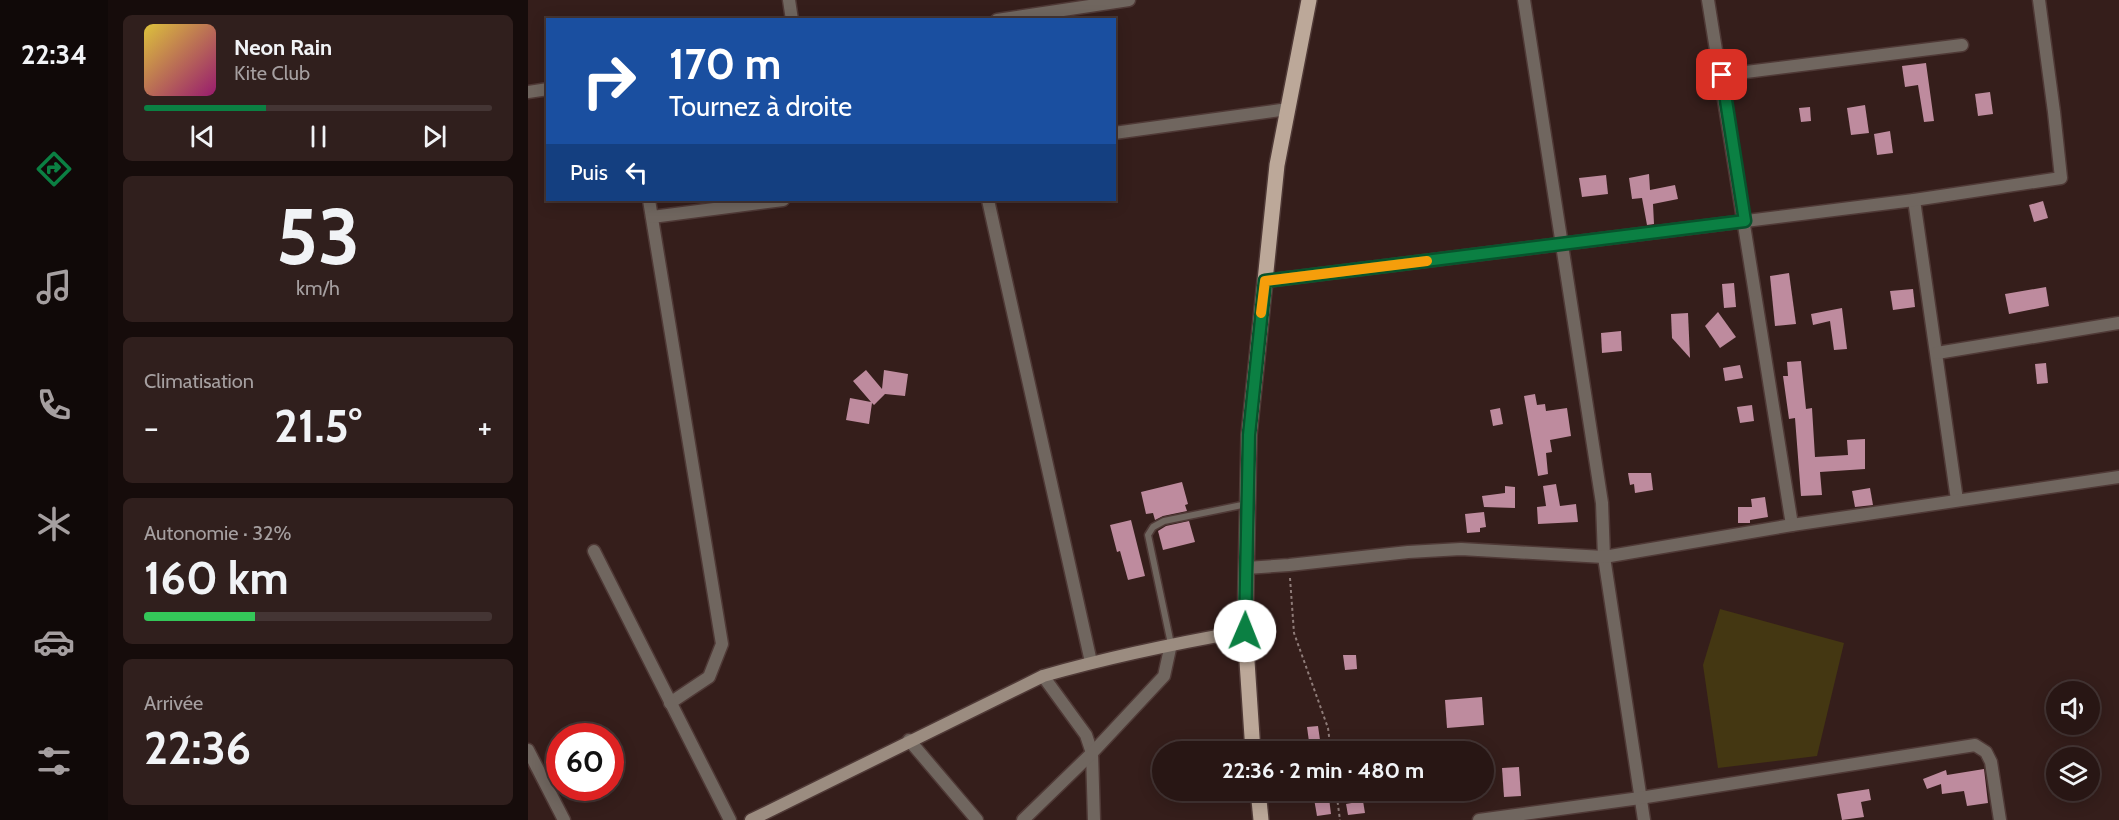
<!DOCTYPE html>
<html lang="fr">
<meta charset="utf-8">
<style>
body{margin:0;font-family:Cabin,sans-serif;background:#301f1d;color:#f1f3f6;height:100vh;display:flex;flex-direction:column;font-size:22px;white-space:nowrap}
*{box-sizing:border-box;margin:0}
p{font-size:20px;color:#a59fa0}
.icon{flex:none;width:33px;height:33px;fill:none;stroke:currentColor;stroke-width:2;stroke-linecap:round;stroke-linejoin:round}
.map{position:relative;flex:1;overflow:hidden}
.side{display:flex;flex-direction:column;gap:15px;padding:15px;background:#160c0b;width:420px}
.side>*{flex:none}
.hud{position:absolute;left:18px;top:18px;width:570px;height:183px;border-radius:0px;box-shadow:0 3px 15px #0003,0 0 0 2px #443534;background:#1a4fa0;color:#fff;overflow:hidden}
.controls{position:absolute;left:1518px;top:681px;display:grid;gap:12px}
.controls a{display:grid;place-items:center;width:54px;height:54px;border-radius:50%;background:#281614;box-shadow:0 3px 15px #0003,0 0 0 2px #443534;font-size:30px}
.speed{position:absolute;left:18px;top:723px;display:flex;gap:12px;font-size:30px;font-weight:700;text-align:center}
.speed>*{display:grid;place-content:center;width:78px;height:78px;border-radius:50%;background:#281614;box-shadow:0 3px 15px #0003,0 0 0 2px #443534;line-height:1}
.speed .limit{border:9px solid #d22;background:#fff;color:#111}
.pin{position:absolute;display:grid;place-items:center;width:51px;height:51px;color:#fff;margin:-26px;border-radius:12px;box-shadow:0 3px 9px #0006}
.me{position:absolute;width:66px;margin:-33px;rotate:1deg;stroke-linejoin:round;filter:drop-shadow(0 0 4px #0008)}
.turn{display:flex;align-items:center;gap:21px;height:126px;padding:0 24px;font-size:27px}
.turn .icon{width:78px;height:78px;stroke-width:2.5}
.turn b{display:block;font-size:42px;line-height:51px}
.then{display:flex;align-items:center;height:57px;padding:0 24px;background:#0003;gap:12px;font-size:22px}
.big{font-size:45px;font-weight:700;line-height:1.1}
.side .tile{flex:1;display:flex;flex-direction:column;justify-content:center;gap:9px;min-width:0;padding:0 21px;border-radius:9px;background:#301f1d}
.side .dial{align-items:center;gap:0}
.dial b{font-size:78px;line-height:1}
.song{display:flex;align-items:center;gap:18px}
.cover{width:72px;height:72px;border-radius:9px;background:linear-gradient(135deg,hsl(50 70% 55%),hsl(320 70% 35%))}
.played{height:6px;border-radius:3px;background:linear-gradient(90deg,#0b8043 35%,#443534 35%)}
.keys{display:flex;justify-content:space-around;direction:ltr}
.heat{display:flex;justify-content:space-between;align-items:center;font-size:33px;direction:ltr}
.charge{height:9px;border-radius:4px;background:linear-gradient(90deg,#34c759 32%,#443534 0)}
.trip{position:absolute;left:624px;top:741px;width:342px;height:60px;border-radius:30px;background:#281614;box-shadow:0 3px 15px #0003,0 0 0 2px #443534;font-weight:700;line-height:60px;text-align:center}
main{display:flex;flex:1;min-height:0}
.dock{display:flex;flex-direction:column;width:108px;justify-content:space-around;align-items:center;background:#100908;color:#a59fa0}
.dock .icon{width:42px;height:42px}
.dock .on{color:#0b8043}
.dock b{font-size:27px;color:#f1f3f6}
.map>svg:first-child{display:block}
</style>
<main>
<nav class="dock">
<b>22:34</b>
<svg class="icon on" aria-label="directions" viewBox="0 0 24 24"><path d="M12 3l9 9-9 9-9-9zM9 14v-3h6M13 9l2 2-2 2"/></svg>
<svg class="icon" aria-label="music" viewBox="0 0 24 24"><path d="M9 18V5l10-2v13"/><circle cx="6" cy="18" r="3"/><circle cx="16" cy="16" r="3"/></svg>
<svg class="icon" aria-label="phone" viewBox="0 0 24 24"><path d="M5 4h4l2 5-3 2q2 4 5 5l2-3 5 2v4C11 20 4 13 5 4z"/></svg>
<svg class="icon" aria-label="climate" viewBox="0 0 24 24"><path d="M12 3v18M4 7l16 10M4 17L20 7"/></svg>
<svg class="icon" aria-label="car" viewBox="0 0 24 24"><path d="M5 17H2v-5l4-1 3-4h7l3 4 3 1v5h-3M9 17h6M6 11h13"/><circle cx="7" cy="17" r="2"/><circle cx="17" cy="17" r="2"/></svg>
<svg class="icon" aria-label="filters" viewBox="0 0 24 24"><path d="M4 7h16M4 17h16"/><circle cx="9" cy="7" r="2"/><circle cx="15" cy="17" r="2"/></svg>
</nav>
<section class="side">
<div class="tile">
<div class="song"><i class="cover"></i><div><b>Neon Rain</b><p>Kite Club</p></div></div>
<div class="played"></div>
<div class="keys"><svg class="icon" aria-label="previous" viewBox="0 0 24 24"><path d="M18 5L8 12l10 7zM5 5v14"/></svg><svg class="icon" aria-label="pause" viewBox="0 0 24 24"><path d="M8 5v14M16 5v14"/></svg><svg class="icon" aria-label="next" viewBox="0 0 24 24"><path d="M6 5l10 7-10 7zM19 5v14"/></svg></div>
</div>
<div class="tile dial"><b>53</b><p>km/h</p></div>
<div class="tile"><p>Climatisation</p>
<div class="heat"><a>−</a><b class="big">21.5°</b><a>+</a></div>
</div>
<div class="tile"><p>Autonomie · 32%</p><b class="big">160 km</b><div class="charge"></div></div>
<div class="tile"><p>Arrivée</p><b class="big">22:36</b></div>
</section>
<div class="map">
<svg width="1591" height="820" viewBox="0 0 1591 820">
<rect width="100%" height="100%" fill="#351e1b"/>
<polygon fill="#443712" points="1192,609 1316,643 1289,756 1190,768 1175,665"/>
<g fill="#be8b9e">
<polygon points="1398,63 1406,121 1396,122 1390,85 1377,87 1374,66"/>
<polygon points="1462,92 1465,114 1450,116 1447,94"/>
<polygon points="1337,105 1341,133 1323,135 1319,108"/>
<polygon points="1282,107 1283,121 1273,122 1271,108"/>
<polygon points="1362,131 1365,153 1349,155 1346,134"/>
<polygon points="1121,174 1122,190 1147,185 1150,199 1125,204 1126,224 1119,225 1114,198 1104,199 1101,178"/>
<polygon points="1078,175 1080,194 1054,197 1051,178"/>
<polygon points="1515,201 1520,218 1506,222 1501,205"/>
<polygon points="1261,273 1268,324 1247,326 1242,276"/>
<polygon points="1206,283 1208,307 1196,308 1194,284"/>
<polygon points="1518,287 1521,306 1481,314 1477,294"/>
<polygon points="1385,289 1387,307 1365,310 1362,291"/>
<polygon points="1314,308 1319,349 1306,350 1302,321 1285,325 1283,314"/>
<polygon points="1190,312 1208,337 1192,348 1177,326"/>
<polygon points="1160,313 1162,358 1144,338 1143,314"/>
<polygon points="1093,331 1094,351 1074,353 1073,333"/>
<polygon points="1273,361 1278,409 1284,408 1287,457 1320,455 1319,440 1337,439 1337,469 1292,472 1294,495 1273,496 1267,418 1261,419 1255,376 1260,376 1259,362"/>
<polygon points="1518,363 1520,383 1509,384 1507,364"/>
<polygon points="1212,365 1215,378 1197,381 1195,368"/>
<polygon points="338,370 354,389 356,370 380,374 377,396 357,394 346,405 344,403 341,424 318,420 322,398 343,402 325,381"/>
<polygon points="1007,394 1009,405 1017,404 1018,411 1039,408 1043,436 1022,440 1024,452 1018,453 1020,474 1010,476 996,396"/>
<polygon points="1224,405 1226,421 1212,423 1209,407"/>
<polygon points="972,408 975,424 965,426 962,410"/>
<polygon points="1100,473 1123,473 1125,490 1107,493 1106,484 1102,485"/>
<polygon points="654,482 660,504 657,505 659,511 635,516 627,520 625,513 618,514 613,492"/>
<polygon points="1028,484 1032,506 1048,504 1050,522 1010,524 1009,507 1018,506 1015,486"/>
<polygon points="977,486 987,487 987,508 956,507 954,496 977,493"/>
<polygon points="1342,488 1345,505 1327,507 1324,491"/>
<polygon points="1237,497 1240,517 1222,520 1222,523 1210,523 1210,507 1224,507 1223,499"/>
<polygon points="956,512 958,527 952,528 952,532 939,533 937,514"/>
<polygon points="603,520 617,576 600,580 592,551 589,552 582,525"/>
<polygon points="661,521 667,542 635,550 630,531 638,526"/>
<polygon points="815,655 828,655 829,669 817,670"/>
<polygon points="954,697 956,725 919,728 917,700"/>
<polygon points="790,726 793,747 782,749 779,727"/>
<polygon points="991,767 993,796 976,797 974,768"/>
<polygon points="1456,769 1460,803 1439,806 1436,791 1414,794 1413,784 1399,789 1395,779 1418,770 1419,775"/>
<polygon points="1341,789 1343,800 1333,802 1336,817 1314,820 1309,794"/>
<polygon points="800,790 803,814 789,816 785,793"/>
<polygon points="835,801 837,813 820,815 818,804"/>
</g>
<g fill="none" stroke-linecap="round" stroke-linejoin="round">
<g stroke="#4f3936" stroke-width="9">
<polyline id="service" points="643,644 620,535 625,527 636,521 719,504"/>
</g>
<g stroke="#4f3936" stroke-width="15">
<g id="minor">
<polyline points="261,0 264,20"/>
<polyline points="996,0 1074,503 1076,557 1116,820"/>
<polyline points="1180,0 1264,525"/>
<polyline points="469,20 601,0"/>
<polyline points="1194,75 1434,45"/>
<polyline points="0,92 20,89"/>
<polyline points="586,133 760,109"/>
<polyline points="121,200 194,644 181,677 142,703"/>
<polyline points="460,200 563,662"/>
<polyline points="1386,200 1429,500"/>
<polyline points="124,217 255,200"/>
<polyline points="737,281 1386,200 1533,178 1526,112 1511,0"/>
<polyline points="1409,353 1591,323"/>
<polyline points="66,551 202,820"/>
<polyline points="718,568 761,565 880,552 933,549 1076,557 1264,525 1591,477"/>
<polyline points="515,676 558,735 564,753 566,820"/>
<polyline points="381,740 449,820"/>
<polyline points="0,750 36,820"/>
<polyline points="495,820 564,753 636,676 643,644"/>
<polyline points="951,820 1112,798 1447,745 1458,752 1463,762 1472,820"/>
</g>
</g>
<g stroke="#4f3936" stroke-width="15">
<path id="secondary" d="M223 820 515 676C581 657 649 643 717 631"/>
</g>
<g stroke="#4f3936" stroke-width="18">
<g id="primary">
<polyline points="725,752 717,631 721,435 749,165 781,0"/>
<polyline points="730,790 733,820"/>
</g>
</g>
<g stroke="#8f7c79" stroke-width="2" stroke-dasharray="3 3" stroke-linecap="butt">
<polyline points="762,578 766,633 800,728 803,752"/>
<polyline points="808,790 812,820"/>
</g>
<use href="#service" stroke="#70665f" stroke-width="6"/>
<use href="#minor" stroke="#70665f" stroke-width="12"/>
<use href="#secondary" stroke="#9b8c80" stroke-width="12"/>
<use href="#primary" stroke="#bca899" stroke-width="15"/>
</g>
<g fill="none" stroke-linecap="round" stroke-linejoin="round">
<g stroke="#07532c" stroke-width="15">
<polyline id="route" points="717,631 721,435 737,281 1217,221 1194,75"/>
</g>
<use href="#route" stroke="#0b8043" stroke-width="10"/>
<polyline stroke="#f59e0b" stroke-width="10" points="733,313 737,281 899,261"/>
</g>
</svg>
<div class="controls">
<a><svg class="icon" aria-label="sound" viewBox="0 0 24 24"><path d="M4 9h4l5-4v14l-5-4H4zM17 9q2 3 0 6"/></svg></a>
<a><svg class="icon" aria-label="layers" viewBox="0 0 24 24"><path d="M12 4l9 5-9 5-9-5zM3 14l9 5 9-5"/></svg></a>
</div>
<div class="speed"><div class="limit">60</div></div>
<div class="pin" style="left:1194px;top:75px;background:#d93025"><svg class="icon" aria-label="arrive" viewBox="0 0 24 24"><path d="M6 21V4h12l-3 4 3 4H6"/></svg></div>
<svg class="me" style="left:717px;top:631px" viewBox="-20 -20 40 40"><circle r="19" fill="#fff"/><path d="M0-13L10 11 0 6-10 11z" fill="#0b8043"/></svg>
<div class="trip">22:36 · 2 min · 480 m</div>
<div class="hud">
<div class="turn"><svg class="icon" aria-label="right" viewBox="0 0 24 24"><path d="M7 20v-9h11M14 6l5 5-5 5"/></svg><div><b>170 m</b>Tournez à droite</div></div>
<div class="then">Puis<svg class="icon" aria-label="left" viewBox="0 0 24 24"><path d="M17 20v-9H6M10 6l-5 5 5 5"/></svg></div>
</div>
</div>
</main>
